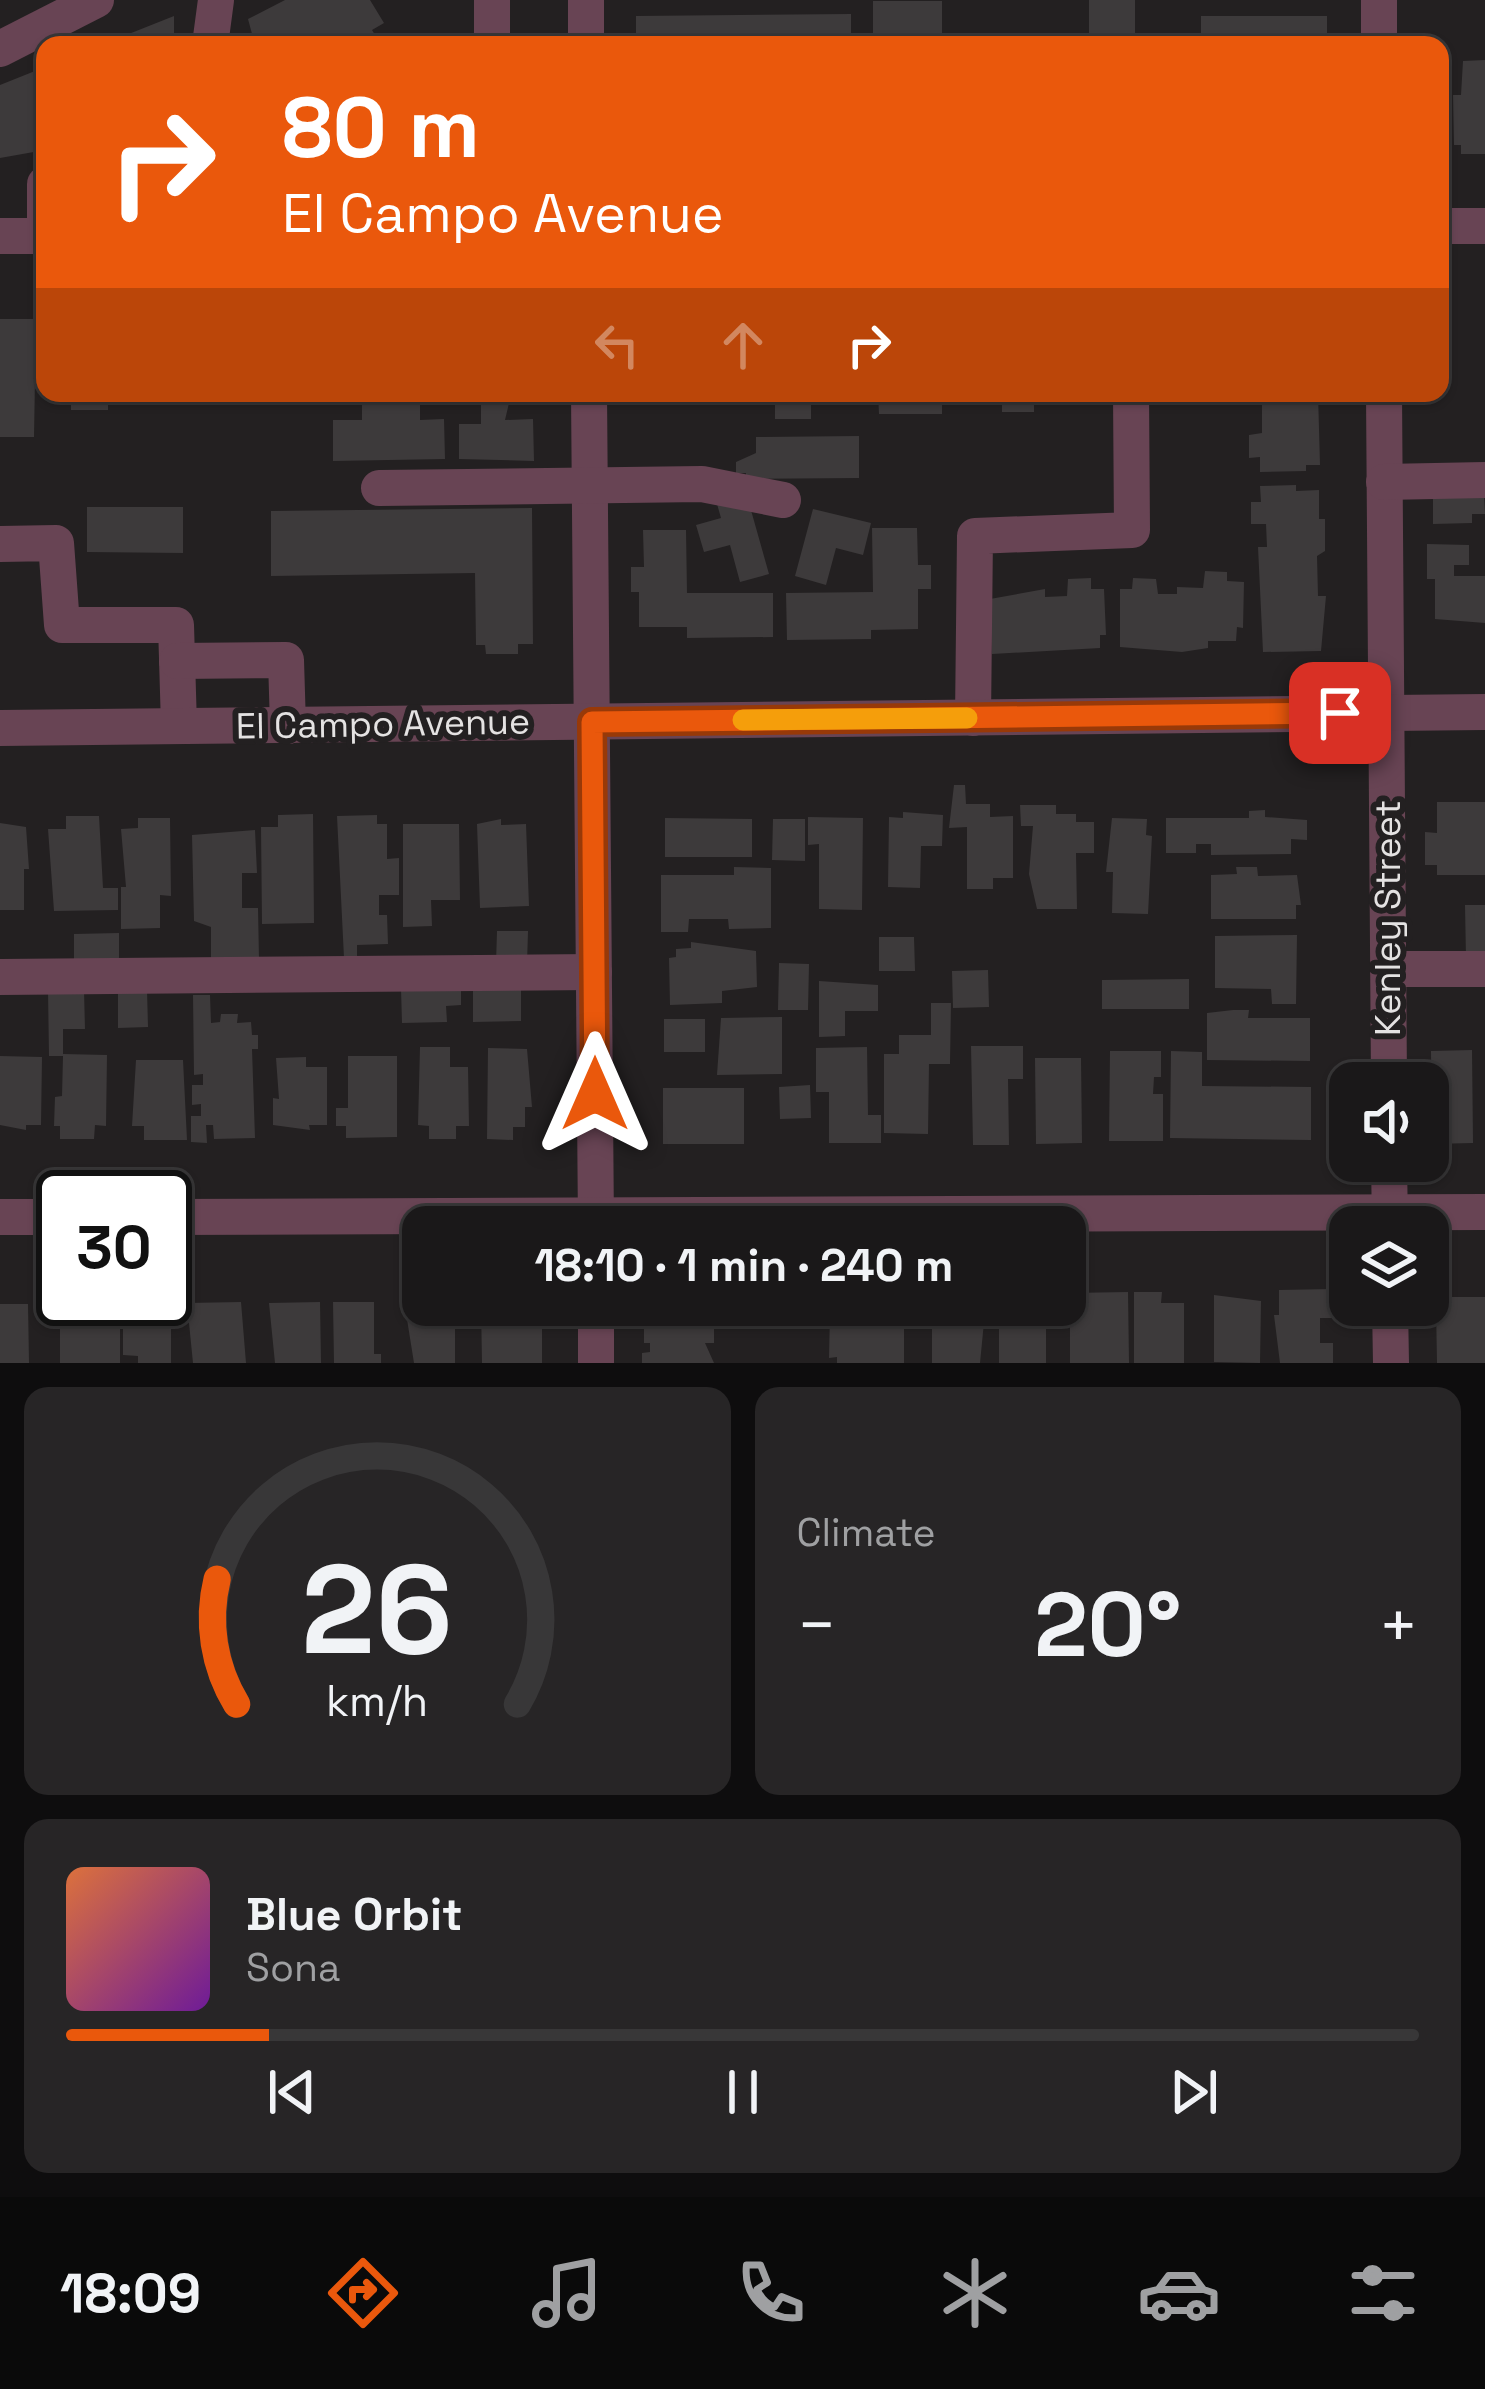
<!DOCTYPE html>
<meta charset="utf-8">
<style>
body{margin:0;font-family:"Space Grotesk",sans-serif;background:#272526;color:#f1f3f6;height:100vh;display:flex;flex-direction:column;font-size:45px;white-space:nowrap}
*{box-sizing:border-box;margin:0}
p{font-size:39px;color:#9fa0a2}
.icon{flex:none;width:66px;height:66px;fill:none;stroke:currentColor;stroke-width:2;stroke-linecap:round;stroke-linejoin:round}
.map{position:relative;height:1363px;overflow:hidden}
.sheet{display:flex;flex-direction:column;gap:24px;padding:24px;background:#0e0d0e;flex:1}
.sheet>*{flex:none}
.top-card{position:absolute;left:36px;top:36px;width:1413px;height:366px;border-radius:24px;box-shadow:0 3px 9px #0004,0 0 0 3px #383738;background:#ea580c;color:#fff;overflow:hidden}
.fabs{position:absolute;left:1329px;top:1062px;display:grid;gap:24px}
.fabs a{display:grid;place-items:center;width:120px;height:120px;border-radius:24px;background:#1a1819;box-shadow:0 3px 9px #0004,0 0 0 3px #383738;font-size:60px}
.speed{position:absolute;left:36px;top:1170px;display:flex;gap:24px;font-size:60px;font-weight:700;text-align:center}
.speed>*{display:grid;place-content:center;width:156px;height:156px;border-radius:50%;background:#1a1819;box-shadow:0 3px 9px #0004,0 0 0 3px #383738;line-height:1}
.speed .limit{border:6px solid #111;border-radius:18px;background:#fff;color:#111}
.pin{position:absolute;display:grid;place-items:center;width:102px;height:102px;color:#fff;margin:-51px;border-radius:24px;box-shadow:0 6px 18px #0006}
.me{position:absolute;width:132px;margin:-66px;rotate:0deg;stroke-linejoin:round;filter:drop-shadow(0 0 9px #0008)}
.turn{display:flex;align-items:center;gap:42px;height:252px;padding:0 48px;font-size:54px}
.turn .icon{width:156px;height:156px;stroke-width:2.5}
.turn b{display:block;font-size:84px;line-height:102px}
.lanes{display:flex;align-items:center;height:114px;padding:0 48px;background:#0003;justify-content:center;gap:60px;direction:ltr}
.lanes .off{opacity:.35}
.big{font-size:90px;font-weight:700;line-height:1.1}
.sheet .card{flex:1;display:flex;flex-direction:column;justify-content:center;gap:18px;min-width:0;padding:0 42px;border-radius:24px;background:#272526}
.sheet .dial{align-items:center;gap:0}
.dial svg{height:312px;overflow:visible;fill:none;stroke:#383738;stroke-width:7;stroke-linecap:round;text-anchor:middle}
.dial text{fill:#f1f3f6;stroke:none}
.song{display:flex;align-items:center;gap:36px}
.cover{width:144px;height:144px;border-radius:18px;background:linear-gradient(135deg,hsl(20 70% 55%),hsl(280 70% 35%))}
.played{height:12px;border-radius:6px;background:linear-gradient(90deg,#ea580c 15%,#383738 15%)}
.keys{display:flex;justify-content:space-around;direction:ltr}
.heat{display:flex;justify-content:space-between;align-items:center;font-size:66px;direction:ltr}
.sheet .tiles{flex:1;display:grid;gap:24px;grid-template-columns:1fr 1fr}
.card:last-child{grid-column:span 2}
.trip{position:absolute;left:402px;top:1206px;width:684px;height:120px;border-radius:24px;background:#1a1819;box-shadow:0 3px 9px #0004,0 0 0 3px #383738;font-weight:700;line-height:120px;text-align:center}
.menu{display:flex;height:192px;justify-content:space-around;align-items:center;background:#0a0a0a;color:#9fa0a2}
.menu .icon{width:84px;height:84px}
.menu .selected{color:#ea580c}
.menu b{font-size:54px;color:#f1f3f6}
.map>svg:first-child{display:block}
</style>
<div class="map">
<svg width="1485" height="1363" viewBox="0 0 1485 1363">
<rect width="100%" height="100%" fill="#232021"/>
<g fill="#3d3a3b">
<polygon points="285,0 370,0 384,23 372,30 381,45 255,45 248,19"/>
<polygon points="1089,0 1135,0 1135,38 1089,37"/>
<rect x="873" y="1" width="69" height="33"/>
<polygon points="851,14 851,45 636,45 636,16"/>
<polygon points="174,16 174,45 101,45"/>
<rect x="1201" y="16" width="126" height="29"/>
<polygon points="1485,60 1485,154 1461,154 1461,145 1454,145 1453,95 1461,95 1463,61"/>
<polygon points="45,67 45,150 0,158 0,85"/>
<polygon points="0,319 36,319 34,437 0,437"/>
<rect x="71" y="393" width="37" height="17"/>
<polygon points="362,393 420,393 420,420 444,419 445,459 333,461 333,420 362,420"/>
<polygon points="481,393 522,393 522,402 509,403 505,420 533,419 534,461 459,459 459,424 481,424"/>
<rect x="775" y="393" width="36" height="26"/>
<polygon points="878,393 987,393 987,401 942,401 942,414 879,414"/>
<rect x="1002" y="393" width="32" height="19"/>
<polygon points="1262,393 1318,393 1320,465 1306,465 1306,471 1260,472 1260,457 1249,458 1249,435 1262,433"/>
<polygon points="859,436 859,478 746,479 746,473 736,473 736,462 756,453 756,437"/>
<polygon points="1296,485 1296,491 1319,490 1319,519 1325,519 1325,551 1317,556 1318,596 1326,596 1321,651 1263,652 1258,547 1267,547 1266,524 1251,524 1251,502 1261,502 1260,486"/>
<polygon points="1484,494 1485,514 1472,514 1472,523 1433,524 1433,495"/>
<polygon points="747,496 769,574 740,582 730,545 704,552 696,525 721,518 717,504"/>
<polygon points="87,507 183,507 183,553 87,552"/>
<polygon points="532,508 533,644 518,644 518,654 486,654 485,645 476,645 475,573 271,576 271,511"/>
<polygon points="813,509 871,523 863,555 836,548 826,585 795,576"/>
<polygon points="872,528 917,528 918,565 931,565 931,589 918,589 918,629 871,630 871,639 787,640 786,593 873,592"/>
<polygon points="643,530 686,530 687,593 773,593 773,637 687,638 687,627 639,627 639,592 631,592 631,567 644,567"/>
<polygon points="1427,544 1469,545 1469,565 1454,565 1454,576 1485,576 1485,623 1435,619 1435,579 1427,579"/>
<polygon points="1205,571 1227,572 1227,581 1244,582 1243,628 1237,627 1236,641 1208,641 1208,648 1182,652 1120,647 1120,589 1132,589 1133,578 1156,579 1158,594 1177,594 1177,587 1203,588"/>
<polygon points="1091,578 1091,589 1104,589 1106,635 1100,635 1100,648 992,654 990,599 1045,589 1045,597 1067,596 1068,579"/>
<polygon points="954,785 965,785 966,804 990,804 990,817 1013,816 1013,878 993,878 993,889 967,889 967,827 949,828"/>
<polygon points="1437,802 1485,802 1485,875 1437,875 1437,865 1425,865 1425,832 1437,833"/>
<polygon points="1020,805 1056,805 1056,814 1076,814 1076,822 1094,822 1094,853 1076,853 1077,909 1037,909 1029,874 1033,826 1021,826"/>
<polygon points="1265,810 1265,817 1307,820 1307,840 1291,839 1291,854 1211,855 1211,844 1196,844 1196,853 1166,853 1166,818 1249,818 1249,811"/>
<polygon points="903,812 943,815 942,846 921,846 920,888 888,887 889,817 903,818"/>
<polygon points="313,814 314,923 262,924 261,827 278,827 278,815"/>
<polygon points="377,815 377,824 387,824 387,859 399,858 399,895 379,895 379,915 387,915 388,944 357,945 357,958 344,958 337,816"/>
<polygon points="66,816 99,816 103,888 118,888 118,910 54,911 48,829 66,829"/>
<polygon points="808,817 863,818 862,910 819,909 819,844 808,845"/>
<polygon points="138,818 170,818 171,896 160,895 160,928 121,929 121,887 126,887 121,829 138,828"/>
<polygon points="665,818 752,819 752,857 665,857"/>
<polygon points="1112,818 1147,819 1146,835 1152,836 1148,914 1112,913 1113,872 1106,872"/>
<polygon points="501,819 501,825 526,824 529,906 480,908 477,824"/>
<polygon points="773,819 805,819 805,861 772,860"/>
<polygon points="0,823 26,827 29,869 24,869 24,910 0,910"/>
<polygon points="403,824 459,824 460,900 431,900 432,926 403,927"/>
<polygon points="255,830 257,873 242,873 242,908 258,908 259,959 211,961 211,927 194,921 192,835"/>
<polygon points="734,867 771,868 771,928 729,929 728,919 689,919 688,932 661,932 661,875 734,875"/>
<polygon points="1236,867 1257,867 1258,876 1297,875 1301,905 1296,905 1296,919 1211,919 1211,875 1237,874"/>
<polygon points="1465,905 1485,905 1485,957 1466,958"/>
<polygon points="497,931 528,931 527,964 496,963"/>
<polygon points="119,933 119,970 74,970 74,934"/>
<polygon points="1297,935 1296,1004 1272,1004 1271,989 1215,988 1215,936"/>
<polygon points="879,937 914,937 915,971 879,971"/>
<polygon points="691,942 756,951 757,987 722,991 722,1003 670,1005 669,958 676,957 676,949 691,948"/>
<polygon points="779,963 809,964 808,1010 778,1010"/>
<polygon points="988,970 989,1007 953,1008 952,971"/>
<polygon points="1189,979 1189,1009 1102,1009 1102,980"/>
<polygon points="819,981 878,985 878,1011 845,1011 845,1036 819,1037"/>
<polygon points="521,987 521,1021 473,1022 473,988"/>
<polygon points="461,988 461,1005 446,1006 447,1022 402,1023 401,989"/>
<polygon points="48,990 84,990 85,1029 63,1029 63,1054 107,1055 106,1126 95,1125 94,1139 60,1139 60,1126 54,1126 55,1097 62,1096 63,1056 49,1056"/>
<polygon points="147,990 148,1027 118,1028 118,991"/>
<polygon points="193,995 210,995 211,1023 220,1022 221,1014 238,1014 237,1023 251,1022 252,1035 258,1035 258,1049 252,1049 255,1138 214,1139 213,1125 206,1125 207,1143 191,1142 191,1116 201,1116 201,1104 192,1105 192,1085 203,1085 203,1074 194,1075"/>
<polygon points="931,1003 951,1003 950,1064 929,1064 928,1134 884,1133 884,1054 899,1054 899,1035 931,1035"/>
<polygon points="1233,1010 1249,1010 1248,1018 1310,1018 1310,1061 1207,1060 1207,1013"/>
<polygon points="782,1017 782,1074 717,1075 721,1018"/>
<rect x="664" y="1019" width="41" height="33"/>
<polygon points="971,1046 1023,1046 1023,1079 1008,1079 1009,1145 973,1145"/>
<polygon points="420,1047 450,1047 450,1067 468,1067 469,1126 456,1126 456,1139 429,1139 429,1126 418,1125"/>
<polygon points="867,1047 868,1115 881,1115 881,1143 829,1143 829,1092 816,1092 816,1048"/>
<polygon points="488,1048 527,1049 532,1107 525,1107 525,1127 513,1127 513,1140 487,1139"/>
<polygon points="1472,1050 1473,1143 1432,1144 1431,1051"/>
<polygon points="1110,1051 1161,1051 1161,1077 1154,1077 1153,1094 1163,1094 1163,1141 1109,1141"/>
<polygon points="1171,1051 1202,1052 1202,1086 1311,1087 1311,1140 1170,1138"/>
<polygon points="0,1056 42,1057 41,1125 26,1125 26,1130 0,1125"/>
<polygon points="348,1056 397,1056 397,1137 346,1138 346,1126 336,1126 336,1108 348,1108"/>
<polygon points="306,1057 306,1067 327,1067 327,1125 309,1125 310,1130 273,1125 273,1098 279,1099 276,1058"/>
<polygon points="1035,1058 1081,1058 1082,1143 1036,1144"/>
<polygon points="136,1060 183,1060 187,1140 144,1140 144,1126 132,1126"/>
<polygon points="810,1085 811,1118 780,1119 779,1087"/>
<rect x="663" y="1088" width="81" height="56"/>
<polygon points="1333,1289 1333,1318 1320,1318 1320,1343 1333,1343 1333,1363 1280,1363 1274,1315 1279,1315 1279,1290"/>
<polygon points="1128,1292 1129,1363 1070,1363 1070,1293"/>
<polygon points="1134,1292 1162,1292 1161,1303 1184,1303 1184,1363 1134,1363"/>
<polygon points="1214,1295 1261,1301 1260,1363 1214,1362"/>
<polygon points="1449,1297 1485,1297 1485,1363 1437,1363 1436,1306 1449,1306"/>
<polygon points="138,1300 171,1300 171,1363 138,1363 138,1356 123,1355 123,1314 138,1313"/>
<polygon points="414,1301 455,1305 455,1363 414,1363 406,1313 414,1314"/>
<polygon points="241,1302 246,1363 193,1363 187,1303"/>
<polygon points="320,1302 321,1363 275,1363 269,1303"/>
<polygon points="333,1302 374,1302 374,1354 381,1354 381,1363 334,1363"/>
<polygon points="0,1304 28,1304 29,1363 0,1363"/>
<polygon points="95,1304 103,1306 103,1314 120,1314 120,1363 60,1363 60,1314 72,1304"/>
<polygon points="512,1305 512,1310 542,1311 542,1363 482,1363 481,1306"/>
<polygon points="883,1305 904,1305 904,1363 837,1363 837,1357 829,1358 830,1312 875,1312"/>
<rect x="999" y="1305" width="47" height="58"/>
<polygon points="644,1314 714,1314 714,1343 705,1343 714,1363 642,1363 642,1353 650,1352 650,1343 644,1343"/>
<polygon points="932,1322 984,1322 980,1363 932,1363"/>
</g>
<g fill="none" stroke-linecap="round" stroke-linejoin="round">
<g stroke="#684454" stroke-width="36">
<polyline points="586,0 586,45"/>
<polyline points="1379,0 1379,45"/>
<polyline points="210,45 216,0"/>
<polyline points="492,45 492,0"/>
<polyline points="0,49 96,0"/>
<polyline points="45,184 45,221"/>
<polyline points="1440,226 1485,226"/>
<polyline points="0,236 45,236"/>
<polyline points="589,393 596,1227"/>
<polyline points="1384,393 1389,1083"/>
<polyline points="1384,482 1485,480"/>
<polyline points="379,488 702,484 783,500"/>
<polyline points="0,544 56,543 62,625 176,625 179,726"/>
<polyline points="177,661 286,660 288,726"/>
<polyline points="973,718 975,536 1132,530 1131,393"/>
<polyline points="0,728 1485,712"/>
<polyline points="1388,969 1485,969"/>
<polyline points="0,977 594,972"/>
<polyline points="1389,1161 1390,1227"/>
<polyline points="0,1217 63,1217"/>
<polyline points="165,1217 1485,1212"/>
<polyline points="596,1305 596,1363"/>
<polyline points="1390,1305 1391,1363"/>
</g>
</g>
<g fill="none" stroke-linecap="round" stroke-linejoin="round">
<g stroke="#983908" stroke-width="30">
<polyline id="route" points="595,1094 592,722 1340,713"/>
</g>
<use href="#route" stroke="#ea580c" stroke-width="21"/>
<polyline stroke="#f59e0b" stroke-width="21" points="743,720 967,718"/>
</g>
<g text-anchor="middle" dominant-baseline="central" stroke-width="12" stroke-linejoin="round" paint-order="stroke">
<g font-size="36" fill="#e4e2e2" stroke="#232021">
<text transform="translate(383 724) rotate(-1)">El Campo Avenue</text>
<text transform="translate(1388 918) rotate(-90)">Kenley Street</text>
</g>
</g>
</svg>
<div class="fabs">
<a><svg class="icon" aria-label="sound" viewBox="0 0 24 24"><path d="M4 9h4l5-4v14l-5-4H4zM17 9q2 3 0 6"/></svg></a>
<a><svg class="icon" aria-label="layers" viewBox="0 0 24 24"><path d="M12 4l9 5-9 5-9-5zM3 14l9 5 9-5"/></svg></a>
</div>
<div class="speed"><div class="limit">30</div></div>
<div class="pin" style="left:1340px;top:713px;background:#d93025"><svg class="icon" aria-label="arrive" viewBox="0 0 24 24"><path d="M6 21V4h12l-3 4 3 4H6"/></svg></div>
<svg class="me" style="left:595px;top:1094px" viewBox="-20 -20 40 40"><path d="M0-17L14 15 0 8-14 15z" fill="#ea580c" stroke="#fff" stroke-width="4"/></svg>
<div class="trip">18:10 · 1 min · 240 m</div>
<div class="top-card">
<div class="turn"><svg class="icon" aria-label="right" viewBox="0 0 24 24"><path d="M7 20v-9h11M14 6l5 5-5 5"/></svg><div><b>80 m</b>El Campo Avenue</div></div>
<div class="lanes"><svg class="icon off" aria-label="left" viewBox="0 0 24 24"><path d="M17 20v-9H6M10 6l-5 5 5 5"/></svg><svg class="icon off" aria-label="ahead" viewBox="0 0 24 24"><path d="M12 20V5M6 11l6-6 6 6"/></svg><svg class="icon" aria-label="right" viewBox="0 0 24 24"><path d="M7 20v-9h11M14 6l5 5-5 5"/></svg></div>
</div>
</div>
<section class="sheet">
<div class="tiles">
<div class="card dial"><svg viewBox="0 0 100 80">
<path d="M14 69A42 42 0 1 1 86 69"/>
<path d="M14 69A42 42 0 0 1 9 37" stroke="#ea580c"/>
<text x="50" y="56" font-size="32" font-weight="700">26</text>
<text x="50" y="72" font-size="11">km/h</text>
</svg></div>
<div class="card"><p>Climate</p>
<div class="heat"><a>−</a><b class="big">20°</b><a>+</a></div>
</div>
<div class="card">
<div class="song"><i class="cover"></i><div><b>Blue Orbit</b><p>Sona</p></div></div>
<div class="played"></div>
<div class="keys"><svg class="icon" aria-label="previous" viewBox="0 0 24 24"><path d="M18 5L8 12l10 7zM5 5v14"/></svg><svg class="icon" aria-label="pause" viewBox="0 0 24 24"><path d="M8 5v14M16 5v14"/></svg><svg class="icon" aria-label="next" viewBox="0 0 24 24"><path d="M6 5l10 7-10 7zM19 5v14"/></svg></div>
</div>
</div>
</section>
<nav class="menu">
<b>18:09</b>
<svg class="icon selected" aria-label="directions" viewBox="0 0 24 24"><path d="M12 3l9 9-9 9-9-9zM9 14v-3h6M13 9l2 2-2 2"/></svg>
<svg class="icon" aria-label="music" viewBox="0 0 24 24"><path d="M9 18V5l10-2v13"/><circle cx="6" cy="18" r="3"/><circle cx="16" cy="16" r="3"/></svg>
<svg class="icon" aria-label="phone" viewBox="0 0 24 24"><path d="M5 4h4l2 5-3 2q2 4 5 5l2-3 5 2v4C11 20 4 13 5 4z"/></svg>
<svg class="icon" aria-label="climate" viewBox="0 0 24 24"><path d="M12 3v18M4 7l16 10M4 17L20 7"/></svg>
<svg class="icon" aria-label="car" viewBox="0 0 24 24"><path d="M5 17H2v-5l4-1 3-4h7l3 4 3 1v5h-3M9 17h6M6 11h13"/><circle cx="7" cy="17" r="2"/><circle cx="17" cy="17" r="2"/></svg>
<svg class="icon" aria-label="filters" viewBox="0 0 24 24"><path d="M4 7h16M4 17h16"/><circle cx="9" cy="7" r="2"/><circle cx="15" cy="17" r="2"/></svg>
</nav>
